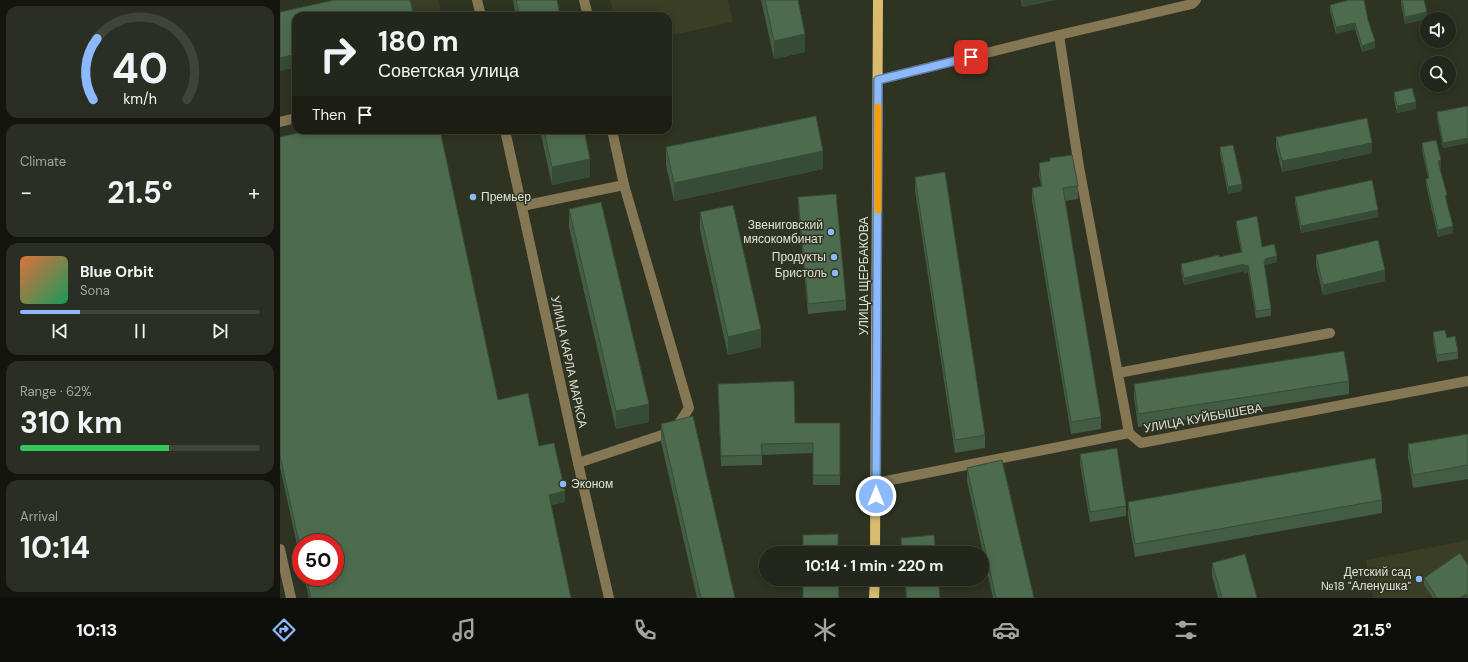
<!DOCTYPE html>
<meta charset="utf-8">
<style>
body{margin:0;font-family:"DM Sans",sans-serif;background:#2b2e23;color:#f1f3f6;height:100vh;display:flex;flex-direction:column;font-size:15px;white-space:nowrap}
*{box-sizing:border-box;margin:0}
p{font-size:13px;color:#a3a5a2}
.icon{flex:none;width:22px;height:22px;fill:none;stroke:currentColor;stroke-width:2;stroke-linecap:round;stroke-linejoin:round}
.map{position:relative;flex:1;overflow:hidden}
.panel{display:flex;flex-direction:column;gap:6px;padding:6px;background:#13150e;width:280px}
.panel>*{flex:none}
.top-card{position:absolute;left:12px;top:12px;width:380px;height:122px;border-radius:12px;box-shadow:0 2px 10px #0003,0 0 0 1px #404339;background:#23261a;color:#f1f3f6;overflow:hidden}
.buttons{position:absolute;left:1140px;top:12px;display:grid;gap:8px}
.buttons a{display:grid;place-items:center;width:36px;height:36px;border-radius:50%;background:#23261a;box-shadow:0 2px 10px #0003,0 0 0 1px #404339;font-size:20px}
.speed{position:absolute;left:12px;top:534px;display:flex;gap:8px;font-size:20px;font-weight:700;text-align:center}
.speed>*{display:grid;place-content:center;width:52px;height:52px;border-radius:50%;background:#23261a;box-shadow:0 2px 10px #0003,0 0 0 1px #404339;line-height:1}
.speed .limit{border:6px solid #d22;background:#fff;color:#111}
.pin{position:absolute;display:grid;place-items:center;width:34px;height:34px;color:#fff;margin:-17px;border-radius:8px;box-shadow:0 2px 6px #0006}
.me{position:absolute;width:44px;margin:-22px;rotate:0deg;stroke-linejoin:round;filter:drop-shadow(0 0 3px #0008)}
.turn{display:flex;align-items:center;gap:14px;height:84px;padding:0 20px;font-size:18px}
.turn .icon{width:52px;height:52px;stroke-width:2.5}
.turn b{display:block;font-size:28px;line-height:34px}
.then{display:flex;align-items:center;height:38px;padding:0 20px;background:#0003;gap:8px;font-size:15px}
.big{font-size:30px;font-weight:700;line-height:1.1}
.panel .tile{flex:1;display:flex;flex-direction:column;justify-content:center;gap:6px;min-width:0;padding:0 14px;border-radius:12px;background:#2b2e23}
.panel .dial{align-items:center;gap:0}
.dial svg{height:104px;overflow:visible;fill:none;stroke:#404339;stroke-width:7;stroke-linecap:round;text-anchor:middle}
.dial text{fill:#f1f3f6;stroke:none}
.song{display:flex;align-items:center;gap:12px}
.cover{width:48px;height:48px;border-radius:6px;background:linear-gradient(135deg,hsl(20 70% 55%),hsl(150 70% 35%))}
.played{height:4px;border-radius:2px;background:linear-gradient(90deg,#8cb9fc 25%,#404339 25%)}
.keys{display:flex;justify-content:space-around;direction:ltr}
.heat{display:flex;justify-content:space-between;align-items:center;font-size:22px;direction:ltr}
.charge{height:6px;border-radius:3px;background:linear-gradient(90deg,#34c759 62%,#404339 0)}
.trip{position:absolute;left:479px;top:546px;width:230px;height:40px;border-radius:20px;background:#23261a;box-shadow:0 2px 10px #0003,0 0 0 1px #404339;font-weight:700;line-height:40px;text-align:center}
.menu{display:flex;height:64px;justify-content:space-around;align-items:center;background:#0e0f0a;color:#a3a5a2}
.menu .icon{width:28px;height:28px}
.menu .current{color:#8cb9fc}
.menu b{font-size:18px;color:#f1f3f6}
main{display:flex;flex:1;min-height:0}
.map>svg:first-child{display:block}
</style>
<main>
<section class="panel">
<div class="tile dial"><svg viewBox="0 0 100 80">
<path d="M14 69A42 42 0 1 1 86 69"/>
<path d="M14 69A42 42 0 0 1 17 22" stroke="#8cb9fc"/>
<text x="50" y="56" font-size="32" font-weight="700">40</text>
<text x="50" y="72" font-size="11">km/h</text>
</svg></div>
<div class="tile"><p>Climate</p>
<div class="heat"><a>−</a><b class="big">21.5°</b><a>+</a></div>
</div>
<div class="tile">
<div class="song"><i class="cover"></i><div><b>Blue Orbit</b><p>Sona</p></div></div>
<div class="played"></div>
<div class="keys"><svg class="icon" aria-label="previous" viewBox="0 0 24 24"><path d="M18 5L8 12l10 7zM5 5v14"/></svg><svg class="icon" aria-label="pause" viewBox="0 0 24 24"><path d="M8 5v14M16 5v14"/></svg><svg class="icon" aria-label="next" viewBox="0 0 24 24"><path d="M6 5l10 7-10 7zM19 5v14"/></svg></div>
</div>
<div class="tile"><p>Range · 62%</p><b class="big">310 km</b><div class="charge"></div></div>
<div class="tile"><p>Arrival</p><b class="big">10:14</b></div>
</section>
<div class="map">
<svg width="1188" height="598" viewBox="0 0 1188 598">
<rect width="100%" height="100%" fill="#2f3322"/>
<g fill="#393e25">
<polygon points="112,0 158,0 162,16 41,16"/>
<polygon points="330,0 448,0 453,22 388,36 388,16 334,16"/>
<polygon points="1188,540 1188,598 1093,598 1086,560"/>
</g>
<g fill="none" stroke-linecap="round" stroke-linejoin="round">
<g stroke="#857754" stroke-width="10">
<polyline points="197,0 201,16"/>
<polyline points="304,0 308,16"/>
<polyline points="779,35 799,167 849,433"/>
<polyline points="598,80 779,35 912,4 916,0"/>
<polyline points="0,122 16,118"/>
<polyline points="225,130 298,463 329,598"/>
<polyline points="242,206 344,185"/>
<polyline points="838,373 1050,333"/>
<polyline points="298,463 394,431 409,408 344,185 332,130"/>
<polyline points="596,483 849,433 861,443 1188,381"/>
<polyline points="0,549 11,598"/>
</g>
<g stroke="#d9bc70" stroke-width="10">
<polyline points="595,553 598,0"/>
<polyline points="594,598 595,579"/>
</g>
</g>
<g fill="#425d43">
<polygon points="233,0 277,0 280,16 236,16"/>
<polygon points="481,0 518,0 525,52 494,59"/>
<polygon points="741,0 775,0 742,7"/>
<polygon points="1121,0 1144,0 1147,19 1125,24 1121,4"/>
<polygon points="1050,5 1088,20 1095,48 1082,52 1075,29 1056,34 1050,11"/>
<polygon points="1114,92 1136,109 1117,113 1114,99"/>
<polygon points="1188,106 1188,143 1163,148 1157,118 1157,112"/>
<polygon points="260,130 304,130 310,177 272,185"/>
<polygon points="0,137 218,400 259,446 285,502 271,505 291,598 29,598 24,577 55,577 21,543 21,563 0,467"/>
<polygon points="996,137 1092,153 1002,172 996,147"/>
<polygon points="1142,143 1161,167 1160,167 1173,233 1158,237 1146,185 1146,179 1148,178 1142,150"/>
<polygon points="386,147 543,169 394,201 386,165"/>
<polygon points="940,147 962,191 948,194 940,154"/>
<polygon points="770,158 798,186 798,199 785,201 821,417 821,429 791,434 752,200 752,188 761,186 759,175 759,163 770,161"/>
<polygon points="635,177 705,435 705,448 675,453 635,190"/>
<polygon points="518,197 566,300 566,310 528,314 518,208"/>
<polygon points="1015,197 1098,217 1021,233 1015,203"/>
<polygon points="289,209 369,422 336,429 289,227"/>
<polygon points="420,212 481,347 448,355 420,230"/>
<polygon points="956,221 997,262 985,265 985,268 991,309 991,316 976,318 968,272 964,273 964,271 904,285 901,271 901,264 939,257 961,252 956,227"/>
<polygon points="1036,255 1105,281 1043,295 1036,265"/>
<polygon points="1153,332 1167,338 1178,352 1178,359 1157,362 1153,339"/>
<polygon points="1069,381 1069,394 858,427 854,397 854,384"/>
<polygon points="438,384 515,423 560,423 560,485 533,485 533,453 482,455 482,465 441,466"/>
<polygon points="381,424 455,598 417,598 381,442"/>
<polygon points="1188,434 1188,479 1133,488 1128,457 1128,444"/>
<polygon points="800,454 846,506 846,516 810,522 800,464"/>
<polygon points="687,468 754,598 713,598 687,481"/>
<polygon points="1102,500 1102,513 855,557 848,515 848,502"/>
<polygon points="621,538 656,553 621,553"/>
<polygon points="932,563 977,598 938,598 932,576"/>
<polygon points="1188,565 1188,598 1153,598 1144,585 1144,578"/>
<polygon points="624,579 658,579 660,598 626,598"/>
</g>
<g fill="#364c37">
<polygon points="742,0 775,0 742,7"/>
<polygon points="1147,12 1147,19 1125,24 1125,17"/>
<polygon points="1075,23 1075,29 1056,34 1056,27"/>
<polygon points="525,34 525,52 494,59 494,41"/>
<polygon points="1095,41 1095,48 1082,52 1082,46"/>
<polygon points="16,54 16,68 0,71 0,58"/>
<polygon points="1136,102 1136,109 1117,113 1117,106"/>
<polygon points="1188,138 1188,143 1163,148 1163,143"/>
<polygon points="1092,143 1092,153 1002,172 1002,161"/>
<polygon points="543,151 543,169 394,201 394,183"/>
<polygon points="310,159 310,177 272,185 272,167"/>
<polygon points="1161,160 1161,167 1158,168 1158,161"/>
<polygon points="962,184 962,191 948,194 948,187"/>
<polygon points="1098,210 1098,217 1021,233 1021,226"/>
<polygon points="1173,226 1173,233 1158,237 1158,230"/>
<polygon points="997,256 997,262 985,265 985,268 984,269 984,262 985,259"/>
<polygon points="964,264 964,271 904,285 904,278"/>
<polygon points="968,265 968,272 964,273 964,266"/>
<polygon points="1105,270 1105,281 1043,295 1043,285"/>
<polygon points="481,329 481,347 448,355 448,337"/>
<polygon points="369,404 369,422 336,429 336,411"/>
<polygon points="285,491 285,502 269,505 269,495"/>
<polygon points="1186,594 1186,598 1180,598"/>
</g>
<g fill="#4d6c4e" stroke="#364c37">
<polygon points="54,0 130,0 134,16 16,16 16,54 0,58 0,12"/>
<polygon points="236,0 277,0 280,16 240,16"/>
<polygon points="485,0 518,0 525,34 494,41"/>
<polygon points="1069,0 1084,0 1088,20 1095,41 1082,46 1075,23 1056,27 1050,5"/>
<polygon points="1122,0 1144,0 1147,12 1125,17"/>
<polygon points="1132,88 1136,102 1117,106 1114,92"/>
<polygon points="1188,106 1188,138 1163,143 1157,112"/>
<polygon points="536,116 543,151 394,183 386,147"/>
<polygon points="1087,118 1092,143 1002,161 996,137"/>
<polygon points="31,130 160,130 218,400 248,393 259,446 274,443 285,491 269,495 291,598 31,598 26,577 55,577 55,543 21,543 21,552 0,456 0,137"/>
<polygon points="264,130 304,130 310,159 272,167"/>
<polygon points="1156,140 1161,160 1158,161 1167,195 1165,196 1173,226 1158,230 1146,179 1149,178 1142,143"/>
<polygon points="953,145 962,184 948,187 940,147"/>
<polygon points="792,155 798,186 783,188 821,417 791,422 752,188 762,186 759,163 770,161 770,158"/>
<polygon points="665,172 705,435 675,440 635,177"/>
<polygon points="1092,180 1098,210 1021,226 1015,197"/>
<polygon points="556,194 566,300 528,304 518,197"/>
<polygon points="321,202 369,404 336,411 289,209"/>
<polygon points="453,205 481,329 448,337 420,212"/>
<polygon points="977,216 982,247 994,244 997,256 985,259 985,261 984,262 991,309 976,311 968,265 964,266 964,264 904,278 901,264 939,255 939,257 962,252 956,221"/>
<polygon points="1098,240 1105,270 1043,285 1036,255"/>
<polygon points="1165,330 1167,338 1175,336 1178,352 1157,355 1153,332"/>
<polygon points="1064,351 1069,381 858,414 854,384"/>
<polygon points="514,381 515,423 560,423 560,475 533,475 533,443 481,444 482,455 441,456 438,384"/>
<polygon points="413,416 455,598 421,598 381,424"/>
<polygon points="1188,434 1188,465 1133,475 1128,444"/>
<polygon points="837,448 846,506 810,512 800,454"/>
<polygon points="1095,458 1102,500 855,544 848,502"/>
<polygon points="722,460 754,598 716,598 687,468"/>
<polygon points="558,534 558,553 523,553 523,535"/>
<polygon points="654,535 656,553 622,553 621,538"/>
<polygon points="1180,553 1188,565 1188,597 1186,594 1180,598 1157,598 1144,578"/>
<polygon points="965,554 977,598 942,598 932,563"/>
<polygon points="523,579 558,579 559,598 523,598"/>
<polygon points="625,579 658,579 660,598 627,598"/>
</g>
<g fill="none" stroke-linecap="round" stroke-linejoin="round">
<g stroke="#5b78a4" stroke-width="10">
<polyline id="route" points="596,496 598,80 691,57"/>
</g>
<use href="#route" stroke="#8cb9fc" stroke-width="7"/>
<polyline stroke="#f59e0b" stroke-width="7" points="598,210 598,107"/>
</g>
<g fill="#8cb9fc" stroke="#2f3322" stroke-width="1.5">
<circle cx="193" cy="197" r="4"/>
<circle cx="551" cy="232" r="4"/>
<circle cx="554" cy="257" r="4"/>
<circle cx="555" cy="273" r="4"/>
<circle cx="283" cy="484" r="4"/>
<circle cx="1139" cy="579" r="4"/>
</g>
<g text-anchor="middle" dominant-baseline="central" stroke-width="3" stroke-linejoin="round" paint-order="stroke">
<g font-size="12" fill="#dfe2d7" stroke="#2f3322" text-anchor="end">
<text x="201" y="197" text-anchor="start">Премьер</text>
<text x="543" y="225">Звениговский<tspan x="543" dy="14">мясокомбинат</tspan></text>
<text x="546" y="257">Продукты</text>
<text x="547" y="273">Бристоль</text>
<text x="291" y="484" text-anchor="start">Эконом</text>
<text x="1131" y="572">Детский сад<tspan x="1131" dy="14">№18 "Аленушка"</tspan></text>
</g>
<g font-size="12" fill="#dfe2d7" stroke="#2f3322">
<text transform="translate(584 276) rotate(-90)">УЛИЦА ЩЕРБАКОВА</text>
<text transform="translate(289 362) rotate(78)">УЛИЦА КАРЛА МАРКСА</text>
<text transform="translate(923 418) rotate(-10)">УЛИЦА КУЙБЫШЕВА</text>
</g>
</g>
</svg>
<div class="buttons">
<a><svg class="icon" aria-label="sound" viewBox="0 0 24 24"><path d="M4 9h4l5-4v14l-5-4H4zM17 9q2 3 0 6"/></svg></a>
<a><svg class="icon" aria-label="search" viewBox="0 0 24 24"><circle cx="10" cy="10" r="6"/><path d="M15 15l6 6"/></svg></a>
</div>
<div class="speed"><div class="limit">50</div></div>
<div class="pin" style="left:691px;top:57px;background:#d93025"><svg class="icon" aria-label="arrive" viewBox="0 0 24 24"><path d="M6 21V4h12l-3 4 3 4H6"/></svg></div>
<svg class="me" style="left:596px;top:496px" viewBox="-20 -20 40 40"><circle r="17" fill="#8cb9fc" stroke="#fff" stroke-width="3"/><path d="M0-11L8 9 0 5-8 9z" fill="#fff"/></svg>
<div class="trip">10:14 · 1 min · 220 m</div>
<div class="top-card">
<div class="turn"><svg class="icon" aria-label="right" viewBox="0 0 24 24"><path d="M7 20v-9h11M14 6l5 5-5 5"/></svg><div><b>180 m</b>Советская улица</div></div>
<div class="then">Then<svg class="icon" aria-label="arrive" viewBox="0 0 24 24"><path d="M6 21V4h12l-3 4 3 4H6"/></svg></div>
</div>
</div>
</main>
<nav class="menu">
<b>10:13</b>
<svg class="icon current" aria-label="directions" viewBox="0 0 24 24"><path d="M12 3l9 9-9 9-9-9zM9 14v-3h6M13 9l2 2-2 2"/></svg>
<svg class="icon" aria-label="music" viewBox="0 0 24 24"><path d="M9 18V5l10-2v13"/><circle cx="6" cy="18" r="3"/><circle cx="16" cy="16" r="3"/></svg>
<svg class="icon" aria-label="phone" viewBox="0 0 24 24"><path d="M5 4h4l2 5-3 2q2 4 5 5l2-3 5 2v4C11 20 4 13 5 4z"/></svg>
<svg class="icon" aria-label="climate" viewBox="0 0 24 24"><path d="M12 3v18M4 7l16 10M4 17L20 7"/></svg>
<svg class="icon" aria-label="car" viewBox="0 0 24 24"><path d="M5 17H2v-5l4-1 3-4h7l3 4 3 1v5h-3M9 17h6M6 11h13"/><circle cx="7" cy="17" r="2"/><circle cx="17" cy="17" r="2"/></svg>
<svg class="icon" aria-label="filters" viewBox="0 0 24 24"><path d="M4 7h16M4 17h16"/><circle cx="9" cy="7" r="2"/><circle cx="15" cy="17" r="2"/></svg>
<b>21.5°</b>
</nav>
